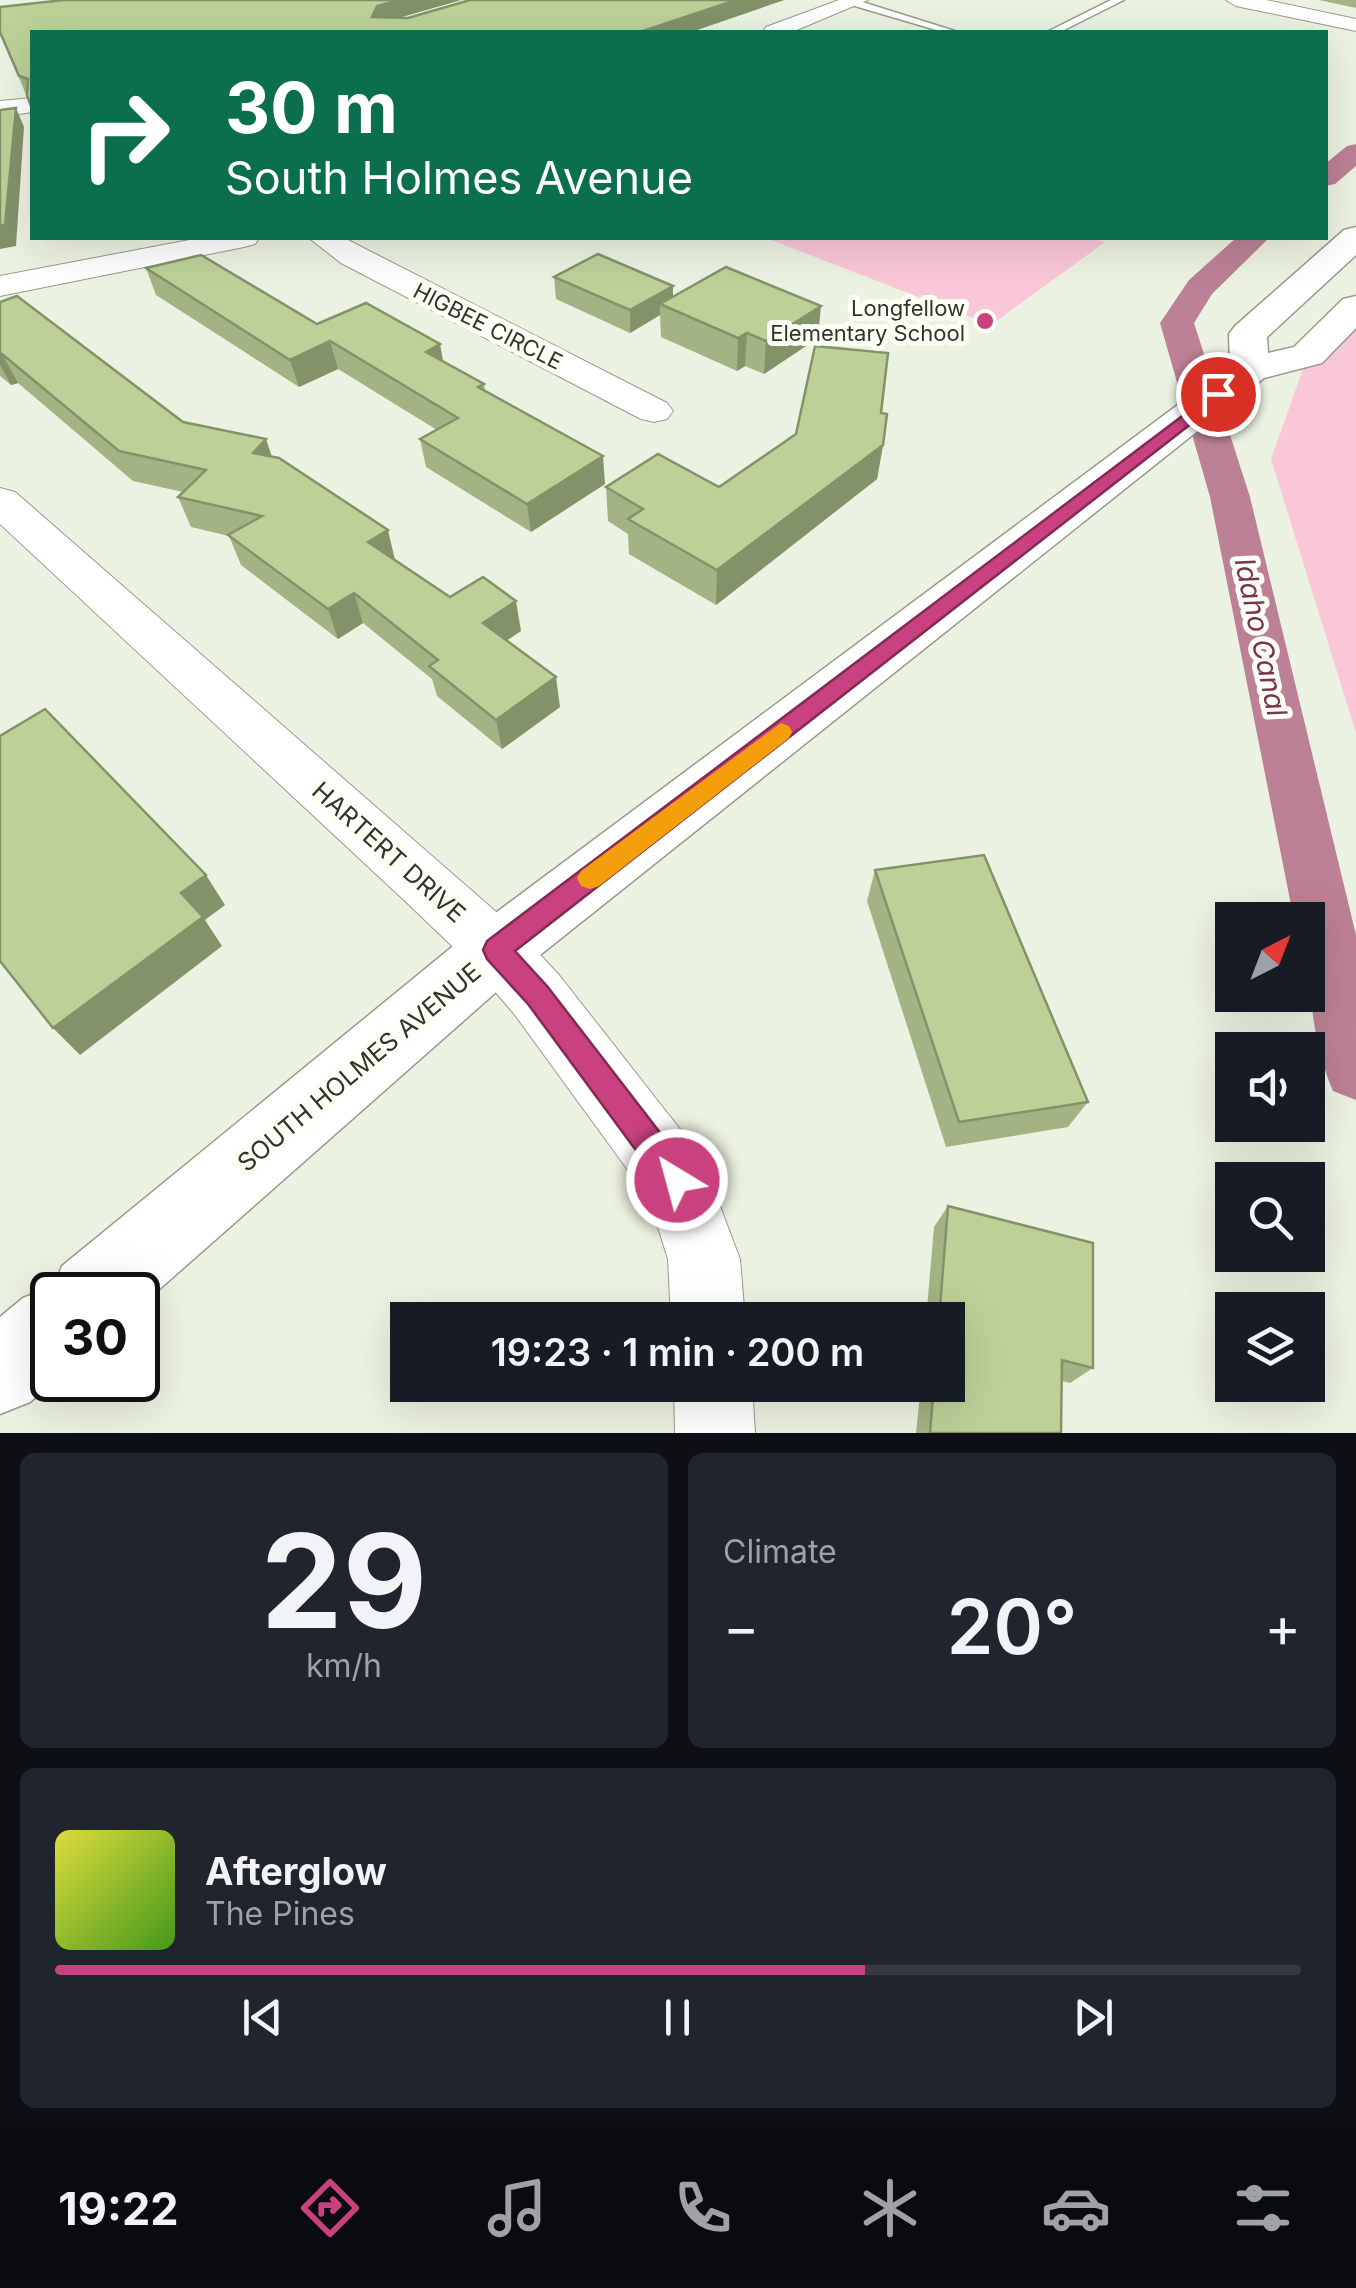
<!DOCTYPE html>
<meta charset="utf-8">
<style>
body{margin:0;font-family:Inter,sans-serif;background:#20242c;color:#f1f3f6;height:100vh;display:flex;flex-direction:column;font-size:38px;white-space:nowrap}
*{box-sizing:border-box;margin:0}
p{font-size:32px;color:#9ea1a6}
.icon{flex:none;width:55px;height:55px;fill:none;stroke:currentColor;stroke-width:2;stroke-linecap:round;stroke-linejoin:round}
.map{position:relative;height:1433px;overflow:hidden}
.details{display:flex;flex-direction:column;gap:20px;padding:20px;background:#0d0f14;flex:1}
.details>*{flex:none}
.banner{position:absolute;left:30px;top:30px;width:1298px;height:210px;border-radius:0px;box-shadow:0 10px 40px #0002;background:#0b6e4f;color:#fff;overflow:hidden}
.needle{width:65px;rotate:42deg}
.tools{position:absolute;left:1215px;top:902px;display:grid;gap:20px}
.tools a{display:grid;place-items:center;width:110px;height:110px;border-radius:0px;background:#171b24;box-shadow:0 10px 40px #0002;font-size:50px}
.speed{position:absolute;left:30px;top:1272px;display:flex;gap:20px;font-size:50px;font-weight:700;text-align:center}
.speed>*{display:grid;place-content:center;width:130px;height:130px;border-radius:50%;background:#171b24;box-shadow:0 10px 40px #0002;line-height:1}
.speed .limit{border:5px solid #111;border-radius:15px;background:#fff;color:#111}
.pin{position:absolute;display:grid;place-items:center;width:85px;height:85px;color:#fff;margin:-42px;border:5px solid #fff;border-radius:50%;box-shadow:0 2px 10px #0007}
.me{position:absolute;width:110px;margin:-55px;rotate:323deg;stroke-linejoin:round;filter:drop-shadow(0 0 8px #0008)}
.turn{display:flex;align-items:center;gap:35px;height:210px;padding:0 30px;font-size:45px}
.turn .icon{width:130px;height:130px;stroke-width:2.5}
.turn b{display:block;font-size:70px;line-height:85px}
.big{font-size:75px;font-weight:600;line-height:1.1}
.details .card{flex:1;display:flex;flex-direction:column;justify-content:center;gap:15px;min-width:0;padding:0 35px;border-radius:15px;background:#20242c}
.details .dial{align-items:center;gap:0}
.dial b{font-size:130px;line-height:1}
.song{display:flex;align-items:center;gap:30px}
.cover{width:120px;height:120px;border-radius:15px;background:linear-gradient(135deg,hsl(60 70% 55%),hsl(100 70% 35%))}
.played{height:10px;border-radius:5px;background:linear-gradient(90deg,#c9417e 65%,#363941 65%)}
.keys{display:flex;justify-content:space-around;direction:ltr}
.heat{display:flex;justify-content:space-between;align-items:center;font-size:55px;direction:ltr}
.details .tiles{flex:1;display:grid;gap:20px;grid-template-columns:1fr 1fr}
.card:last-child{grid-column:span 2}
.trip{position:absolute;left:390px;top:1302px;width:575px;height:100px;border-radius:0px;background:#171b24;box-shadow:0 10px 40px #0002;font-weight:600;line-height:100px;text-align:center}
.menu{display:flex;height:160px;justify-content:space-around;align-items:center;background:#090b0e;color:#9ea1a6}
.menu .icon{width:70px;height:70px}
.menu .on{color:#c9417e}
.menu b{font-size:45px;color:#f1f3f6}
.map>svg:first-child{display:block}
</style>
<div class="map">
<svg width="1356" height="1433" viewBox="0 0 1356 1433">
<rect width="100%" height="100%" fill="#ecf2e1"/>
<g fill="#fac7d8">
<polygon points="766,238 1093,238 1105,242 991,325"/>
<polygon points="1356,314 1356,733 1271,459 1308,355"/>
</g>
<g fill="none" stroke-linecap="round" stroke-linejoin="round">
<g fill="#bc8196" fill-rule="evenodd">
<polygon points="1356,144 1356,166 1335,184 1325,186 1325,164 1347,146"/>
<path d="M1236 238H1269L1212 294 1194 323 1250 497 1356 935V1100L1333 1091C1310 1037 1308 978 1308 920H1294L1210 497 1160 323 1189 280Z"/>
</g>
<g stroke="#969c8c" stroke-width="3">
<g id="service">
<polygon points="848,0 856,0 958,32 943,32 848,4"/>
<polygon points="1111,0 1124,0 1060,32 1047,32"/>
</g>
</g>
<g stroke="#969c8c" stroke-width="2">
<g id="minor">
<polygon points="839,0 868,0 792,32 763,32 766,27"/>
<polygon points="1226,0 1266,0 1356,19 1356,31 1236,6"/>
<polygon points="32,98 32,112 0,117 0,101"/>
<polygon points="200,238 259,238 255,244 244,247 0,296 0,276"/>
<polygon points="309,238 344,238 667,403 673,411 667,419 654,422 641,419 341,263"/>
<polygon points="0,488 15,492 518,931 559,975 701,1156 740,1259 745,1320 671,1320 668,1259 649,1199 515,1015 476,969 404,900 0,524"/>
<polygon points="674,1385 752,1385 755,1433 675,1433"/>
</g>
</g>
<g stroke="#969c8c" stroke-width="3">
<polygon id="secondary" points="1356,227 1356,255 1267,337 1268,353 1294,347 1343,299 1356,296 1356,328 1322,363 1264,378 520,971 138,1308 138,1295 52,1295 55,1380 30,1402 0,1414 0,1317 23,1298 54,1286 62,1266 474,929 1230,366 1229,334 1235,326 1344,230"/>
</g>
<use href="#service" fill="#fff" fill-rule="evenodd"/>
<use href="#minor" fill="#fff" fill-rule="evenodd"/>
<use href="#secondary" fill="#fff" fill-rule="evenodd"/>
</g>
<g fill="#a3b383">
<polygon points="461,0 399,18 784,0 691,32 32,32 32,109 0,32"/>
<polygon points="1319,0 1356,0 1356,8"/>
<polygon points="146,268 317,324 443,362 484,384 485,391 605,484 531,532 426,467 420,439 437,430 338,369 299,387 156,295"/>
<polygon points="554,277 673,297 818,338 764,374 745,366 737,371 661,337 660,315 630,333 556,299"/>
<polygon points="0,302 183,422 272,457 395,560 450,597 521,631 506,640 560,707 502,749 437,696 432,679 363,623 338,639 241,565 229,536 191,527 178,497 183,492 133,481 18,383 11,385 0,376"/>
<polygon points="881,413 883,445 877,479 716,605 629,554 628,534 608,521 606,487 719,487"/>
<polygon points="875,870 1088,1102 1068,1127 946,1147 867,901"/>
<polygon points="948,1206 1093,1368 1070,1383 1062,1381 1061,1433 916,1433 921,1385 948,1385 948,1320 926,1320 934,1227"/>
</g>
<g fill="#84926a">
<polygon points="399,0 461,0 380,23 372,17 377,6"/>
<polygon points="736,0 784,0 691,32 640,32"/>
<polygon points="16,108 24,127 16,246 0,249 0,225"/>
<polygon points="673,286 673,308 660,304 660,315 630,333 630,310"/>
<polygon points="821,306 818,338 764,374 766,341"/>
<polygon points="747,333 745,366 737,371 738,338"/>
<polygon points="330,341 338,369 299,387 290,360"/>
<polygon points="440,344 445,372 426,352"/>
<polygon points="2,354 18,383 11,385 0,365 0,355"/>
<polygon points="266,439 276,469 253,453"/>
<polygon points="883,445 877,479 716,605 717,570"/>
<polygon points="603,456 605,484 531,532 527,504"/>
<polygon points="388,530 395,560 368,542"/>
<polygon points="354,593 363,623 338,639 328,609"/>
<polygon points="516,601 521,631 488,653 483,623"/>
<polygon points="556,677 560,707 502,749 496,720"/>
<polygon points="206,875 225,905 205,920 222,946 80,1055 53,1028 181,893"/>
</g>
<g fill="#bdd098" stroke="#84926a" stroke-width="2.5">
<polygon points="64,0 399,0 377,6 372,17 408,18 470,0 736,0 640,32 32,32 32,109 27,95 28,79 19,76 0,32 0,7"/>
<polygon points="16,108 5,225 0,225 0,110"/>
<polygon points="598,254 673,286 630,310 554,277"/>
<polygon points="201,255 317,324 366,303 440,344 426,352 484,384 478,387 603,456 527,504 420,439 458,418 330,341 290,360 146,268"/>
<polygon points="726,267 821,306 766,341 747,333 738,338 660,304"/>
<polygon points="17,296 183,422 266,439 253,453 279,458 388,530 368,542 450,597 483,577 516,601 483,623 556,677 496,720 429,666 438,660 354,593 328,609 228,535 262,516 178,497 206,470 119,451 2,354 0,355 0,302"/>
<polygon points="815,346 888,353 881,413 887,414 883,445 717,570 628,519 643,509 606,487 658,454 719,487 796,434"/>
<polygon points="45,709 206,875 181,893 203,917 53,1028 0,961 0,736"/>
<polygon points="984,855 1088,1102 959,1122 875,870"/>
<polygon points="948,1206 1093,1243 1093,1368 1062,1360 1061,1433 930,1433 934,1385 948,1385 948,1320 939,1320"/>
</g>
<polygon fill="#c9417e" stroke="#832a52" stroke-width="2.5" points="1218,389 1227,394 1224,398 515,951 547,986 688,1169 693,1180 688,1191 677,1196 666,1191 528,1004 487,959 483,950 487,941"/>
<polygon fill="#f59e0b" points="781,723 789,726 792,732 789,738 599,886 590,889 581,886 577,878 581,871"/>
<circle fill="#c9417e" stroke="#fbfff4" stroke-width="4" cx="985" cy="321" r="10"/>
<g text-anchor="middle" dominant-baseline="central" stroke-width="10" stroke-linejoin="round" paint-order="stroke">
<g font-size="22" fill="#31332d" stroke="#fbfff4" text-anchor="end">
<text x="965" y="308">Longfellow<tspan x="965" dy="25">Elementary School</tspan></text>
</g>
<g font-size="22" fill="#31332d" stroke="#fbfff4">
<text transform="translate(488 326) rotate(27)">HIGBEE CIRCLE</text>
</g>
<g font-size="25" fill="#31332d" stroke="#fbfff4">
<text transform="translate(389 852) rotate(42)">HARTERT DRIVE</text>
<text transform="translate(359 1067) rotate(-40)">SOUTH HOLMES AVENUE</text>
</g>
<g font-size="28" font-style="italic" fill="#7c3251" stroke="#fbfff4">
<text transform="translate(1261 637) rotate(78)">Idaho Canal</text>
</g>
</g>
</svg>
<div class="tools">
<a><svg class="needle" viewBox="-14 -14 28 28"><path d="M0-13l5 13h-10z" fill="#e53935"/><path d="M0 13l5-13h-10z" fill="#9ea1a6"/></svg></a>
<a><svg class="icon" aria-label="sound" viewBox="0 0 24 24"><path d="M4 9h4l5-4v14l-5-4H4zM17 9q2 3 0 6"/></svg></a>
<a><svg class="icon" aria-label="search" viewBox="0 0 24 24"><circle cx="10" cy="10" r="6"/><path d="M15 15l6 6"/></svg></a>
<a><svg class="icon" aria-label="layers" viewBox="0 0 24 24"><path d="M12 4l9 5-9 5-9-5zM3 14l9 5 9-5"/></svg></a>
</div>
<div class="speed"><div class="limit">30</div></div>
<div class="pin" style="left:1218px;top:394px;background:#d93025"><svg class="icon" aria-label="arrive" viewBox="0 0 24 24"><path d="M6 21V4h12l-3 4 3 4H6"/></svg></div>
<svg class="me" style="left:677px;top:1180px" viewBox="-20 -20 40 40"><circle r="17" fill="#c9417e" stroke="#fff" stroke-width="3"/><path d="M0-11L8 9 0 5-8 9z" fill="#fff"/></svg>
<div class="trip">19:23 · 1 min · 200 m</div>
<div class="banner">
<div class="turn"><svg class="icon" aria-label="right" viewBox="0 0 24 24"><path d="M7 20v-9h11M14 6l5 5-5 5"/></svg><div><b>30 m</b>South Holmes Avenue</div></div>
</div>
</div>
<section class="details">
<div class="tiles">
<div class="card dial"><b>29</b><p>km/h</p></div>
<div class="card"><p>Climate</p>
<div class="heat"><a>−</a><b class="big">20°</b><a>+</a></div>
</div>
<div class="card">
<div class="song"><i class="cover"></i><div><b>Afterglow</b><p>The Pines</p></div></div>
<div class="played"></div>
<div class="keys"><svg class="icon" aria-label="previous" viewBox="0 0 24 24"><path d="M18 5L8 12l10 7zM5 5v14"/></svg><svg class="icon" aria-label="pause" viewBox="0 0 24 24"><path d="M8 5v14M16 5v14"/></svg><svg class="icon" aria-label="next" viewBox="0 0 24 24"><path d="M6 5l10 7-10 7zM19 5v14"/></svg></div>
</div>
</div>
</section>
<nav class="menu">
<b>19:22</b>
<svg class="icon on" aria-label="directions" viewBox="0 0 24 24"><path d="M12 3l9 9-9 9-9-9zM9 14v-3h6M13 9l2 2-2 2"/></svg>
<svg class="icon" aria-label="music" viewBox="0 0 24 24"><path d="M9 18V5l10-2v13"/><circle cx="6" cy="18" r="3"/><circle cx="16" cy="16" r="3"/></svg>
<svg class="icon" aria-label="phone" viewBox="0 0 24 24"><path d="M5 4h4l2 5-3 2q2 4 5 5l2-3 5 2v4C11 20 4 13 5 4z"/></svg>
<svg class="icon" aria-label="climate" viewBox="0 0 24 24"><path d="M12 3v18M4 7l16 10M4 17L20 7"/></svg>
<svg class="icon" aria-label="car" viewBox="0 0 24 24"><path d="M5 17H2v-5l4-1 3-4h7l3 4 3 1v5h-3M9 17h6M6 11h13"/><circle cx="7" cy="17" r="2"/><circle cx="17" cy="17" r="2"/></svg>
<svg class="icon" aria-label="filters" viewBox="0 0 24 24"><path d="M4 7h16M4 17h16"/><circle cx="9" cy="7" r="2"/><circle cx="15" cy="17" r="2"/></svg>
</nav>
